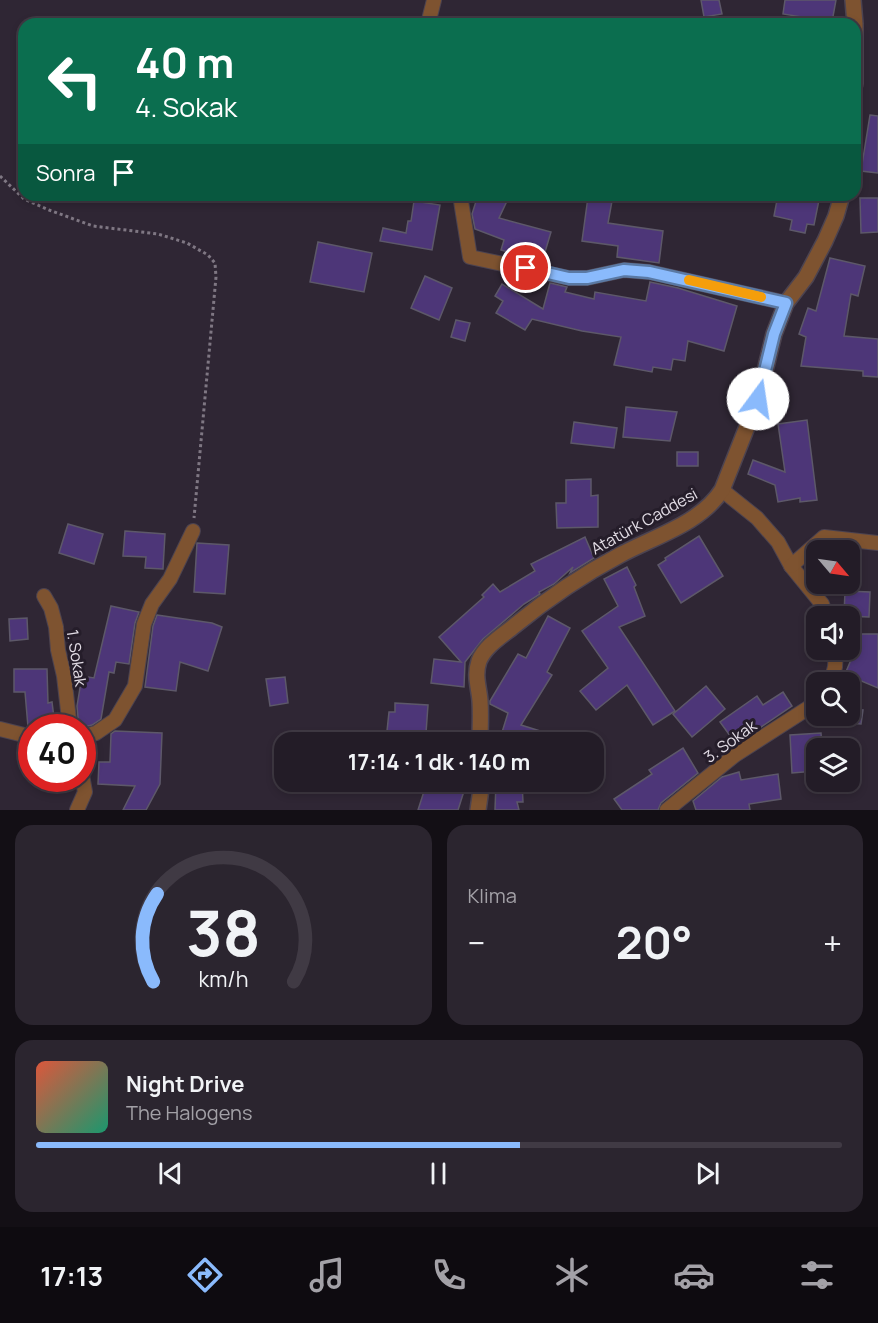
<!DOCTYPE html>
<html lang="tr">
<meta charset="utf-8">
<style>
body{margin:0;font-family:Manrope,sans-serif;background:#2b252f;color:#f1f3f6;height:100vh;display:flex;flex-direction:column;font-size:22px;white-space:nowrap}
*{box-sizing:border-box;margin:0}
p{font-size:20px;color:#a3a1a7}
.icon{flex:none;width:33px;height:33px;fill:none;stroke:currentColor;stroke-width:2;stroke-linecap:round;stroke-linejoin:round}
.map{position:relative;height:810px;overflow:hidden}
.panel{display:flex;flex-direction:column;gap:15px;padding:15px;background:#130f15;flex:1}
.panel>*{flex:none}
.banner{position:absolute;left:18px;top:18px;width:843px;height:183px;border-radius:18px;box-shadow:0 3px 9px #0003,0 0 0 2px #403a44;background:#0b6e4f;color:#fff;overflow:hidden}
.needle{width:39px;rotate:119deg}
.tools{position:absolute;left:806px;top:540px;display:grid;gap:12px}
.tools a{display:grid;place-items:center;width:54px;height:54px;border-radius:12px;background:#231c27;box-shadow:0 3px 9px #0003,0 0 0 2px #403a44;font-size:30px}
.speed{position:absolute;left:18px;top:714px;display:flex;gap:12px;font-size:30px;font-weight:700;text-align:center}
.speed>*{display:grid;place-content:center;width:78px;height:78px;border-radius:50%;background:#231c27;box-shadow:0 3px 9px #0003,0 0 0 2px #403a44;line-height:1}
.speed .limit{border:9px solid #d22;background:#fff;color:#111}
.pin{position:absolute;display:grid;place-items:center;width:51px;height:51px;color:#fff;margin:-26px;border:3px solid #fff;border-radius:50%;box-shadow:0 2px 6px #0007}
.me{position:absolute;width:66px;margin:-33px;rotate:14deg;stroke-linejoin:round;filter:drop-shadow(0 0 4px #0008)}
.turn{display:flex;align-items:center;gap:21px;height:126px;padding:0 18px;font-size:27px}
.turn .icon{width:78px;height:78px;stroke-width:2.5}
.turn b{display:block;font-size:42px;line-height:51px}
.then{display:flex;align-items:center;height:57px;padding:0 18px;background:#0003;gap:12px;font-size:22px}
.big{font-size:45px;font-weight:700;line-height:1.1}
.panel .tile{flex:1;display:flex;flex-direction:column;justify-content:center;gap:9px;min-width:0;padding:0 21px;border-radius:18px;background:#2b252f}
.panel .dial{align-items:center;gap:0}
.dial svg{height:156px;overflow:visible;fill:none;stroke:#403a44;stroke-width:7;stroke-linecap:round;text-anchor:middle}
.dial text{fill:#f1f3f6;stroke:none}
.song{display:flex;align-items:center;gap:18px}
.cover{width:72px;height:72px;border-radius:9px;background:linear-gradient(135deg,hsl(10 70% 55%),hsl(160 70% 35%))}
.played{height:6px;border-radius:3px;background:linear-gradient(90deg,#8abafc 60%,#403a44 60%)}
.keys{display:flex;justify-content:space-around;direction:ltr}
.heat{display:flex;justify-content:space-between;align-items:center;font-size:33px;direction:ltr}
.panel .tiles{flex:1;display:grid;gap:15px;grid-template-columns:1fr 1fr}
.tile:last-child{grid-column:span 2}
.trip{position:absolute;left:274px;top:732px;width:330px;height:60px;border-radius:18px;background:#231c27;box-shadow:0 3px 9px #0003,0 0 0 2px #403a44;font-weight:700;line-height:60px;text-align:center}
.tabs{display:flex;height:96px;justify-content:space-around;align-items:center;background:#0e0b10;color:#a3a1a7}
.tabs .icon{width:42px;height:42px}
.tabs .active{color:#8abafc}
.tabs b{font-size:27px;color:#f1f3f6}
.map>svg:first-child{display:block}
</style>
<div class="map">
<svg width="878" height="810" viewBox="0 0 878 810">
<rect width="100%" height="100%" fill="#2f2634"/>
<g fill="#4d3678" stroke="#5d5869" stroke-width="1.5">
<polygon points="701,0 719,0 722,14 704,17"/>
<polygon points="785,0 836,0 832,22 783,14"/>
<polygon points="870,115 878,116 878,173 861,171"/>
<polygon points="478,195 507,201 499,218 551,232 542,262 501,250 504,240 475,229 472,214"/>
<polygon points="778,195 820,195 814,225 807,224 805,233 790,230 792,220 774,216"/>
<polygon points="588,197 612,201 608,223 663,231 659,263 617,257 618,246 582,241"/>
<polygon points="860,198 878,198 878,232 861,233"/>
<polygon points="414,201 440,205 432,250 380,241 383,228 406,233 408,221 411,221"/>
<polygon points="318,242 372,253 364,292 310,282"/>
<polygon points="830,258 865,266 858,296 851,294 844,336 878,339 878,377 863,376 863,371 801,366 806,337 799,334 808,308 816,311"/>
<polygon points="425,276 452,288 439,320 411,308"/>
<polygon points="650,282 678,288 737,306 724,351 688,341 685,361 673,359 671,370 653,367 652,372 614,365 621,337 582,331 532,319 525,330 496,313 503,301 495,296 502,284 543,309 550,283 567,287 565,292 594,299 595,292 646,301"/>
<polygon points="456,320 470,323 465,341 451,337"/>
<polygon points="626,407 677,412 670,441 623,437"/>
<polygon points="807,420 817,500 800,502 800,498 778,502 775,485 748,474 753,460 785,472 778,424"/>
<polygon points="574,422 617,428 614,448 571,443"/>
<rect x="677" y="452" width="21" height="14"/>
<polygon points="591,479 591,496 598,495 598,527 557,528 556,503 566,503 566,480"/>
<polygon points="68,524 103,534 94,564 59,553"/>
<polygon points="125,531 165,534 163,569 145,568 146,557 123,556"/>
<polygon points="699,536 723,576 681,603 658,565 666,560 665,558"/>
<polygon points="585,537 594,558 570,573 573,567 554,584 539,592 540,594 524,604 483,639 465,662 464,687 431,683 434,659 461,662 439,637 484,597 482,595 493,584 500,592 535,571 531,564"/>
<polygon points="197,543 229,545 225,594 194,592"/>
<polygon points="627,567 636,585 634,587 645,616 619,627 675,711 653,725 627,685 596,710 580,691 608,668 582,631 618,606 604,579"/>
<polygon points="845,591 870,592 869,617 844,616"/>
<polygon points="111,606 139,612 135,623 129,664 116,662 114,673 109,672 101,719 92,725 79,728 77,706 82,676 94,678"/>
<polygon points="157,615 212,623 222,627 208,671 180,662 176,691 145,687 153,626"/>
<polygon points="548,616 570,628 547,672 552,675 521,725 566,739 565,742 499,742 508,713 490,704 490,701 518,654 526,658"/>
<polygon points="27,618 28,639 10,641 9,619"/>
<polygon points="857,634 878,634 878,688 845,674 856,648"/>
<polygon points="14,669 47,669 48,703 52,702 55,726 28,727 25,692 14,692"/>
<polygon points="285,677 288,703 270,706 266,679"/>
<polygon points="706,686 725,709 692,737 673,714"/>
<polygon points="783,692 792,706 736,744 720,722 757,696 763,705"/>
<polygon points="395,703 428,705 426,733 387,731 389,712 395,712"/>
<polygon points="849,709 863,710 861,724 849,723"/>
<polygon points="115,731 162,733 160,784 146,810 123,810 135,786 98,784 99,762 110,762 111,734"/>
<polygon points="821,733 822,748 816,748 816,771 792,773 790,735"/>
<polygon points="683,748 698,773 661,803 658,810 622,810 614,799 652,774 649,770"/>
<polygon points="739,772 741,780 778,774 781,799 749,804 750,810 696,810 693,801 722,777"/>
<polygon points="427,782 444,782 465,788 458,810 418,810"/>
<polygon points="496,782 522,782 523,802 517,802 519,810 495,810"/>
</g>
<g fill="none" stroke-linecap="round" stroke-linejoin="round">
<g stroke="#4c4350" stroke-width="16">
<g id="minor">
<polyline points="428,24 434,0"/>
<polyline points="460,195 470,257 569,278 587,278 624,270 649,272 786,303"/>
<polyline points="722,490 757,518 778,542 791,566 822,604 826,616"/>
<polyline points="791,566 824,537 878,543"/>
<polyline points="44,596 51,608 56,627 58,650 64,676 70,728"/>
<polyline points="831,682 835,667 836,650"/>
<polyline points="0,729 32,737"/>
<polyline points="82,737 96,733 115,720 135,686 144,624 152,604 170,579 193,531"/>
<polyline points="77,810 85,792 82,775"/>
<polyline points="667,810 735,755 816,703"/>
</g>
</g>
<g stroke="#4c4350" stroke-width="18">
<g id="tertiary">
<polyline points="853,0 855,24"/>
<polyline points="855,26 855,84"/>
<path d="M480 742C480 729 481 715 480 701 479 687 474 676 479 661 485 646 502 636 514 626 547 599 582 575 620 555 655 536 700 524 722 490L758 399 774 334 786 303 806 277 825 241 836 216 842 195"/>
<polyline points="478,810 482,782"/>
</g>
</g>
<polyline stroke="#7f7783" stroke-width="3" stroke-dasharray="3 3" stroke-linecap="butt" points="0,176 24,199 49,210 93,226 158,234 187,243 208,255 215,263 216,277 194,518"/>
<use href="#minor" stroke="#7e5330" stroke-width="14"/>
<use href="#tertiary" stroke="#7e5330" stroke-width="15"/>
</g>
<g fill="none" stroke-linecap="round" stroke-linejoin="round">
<g stroke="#5a79a4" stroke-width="15">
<polyline id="route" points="526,268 569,278 587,278 624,270 649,272 786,303 774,334 758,399"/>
</g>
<use href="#route" stroke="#8abafc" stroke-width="10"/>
<polyline stroke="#f59e0b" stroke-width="10" points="689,280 761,297"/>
</g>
<g text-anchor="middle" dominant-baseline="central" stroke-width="6" stroke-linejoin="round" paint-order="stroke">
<g font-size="16" fill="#e2dce5" stroke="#251d2a">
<text transform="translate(644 521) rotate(-29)">Atatürk Caddesi</text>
<text transform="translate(77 658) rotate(81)">1. Sokak</text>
<text transform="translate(730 741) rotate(-36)">3. Sokak</text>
</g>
</g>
</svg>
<div class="tools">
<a><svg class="needle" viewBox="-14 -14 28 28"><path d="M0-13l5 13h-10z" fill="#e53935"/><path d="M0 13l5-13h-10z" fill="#a3a1a7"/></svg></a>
<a><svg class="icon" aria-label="sound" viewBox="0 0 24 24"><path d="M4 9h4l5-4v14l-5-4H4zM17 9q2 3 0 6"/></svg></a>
<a><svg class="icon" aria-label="search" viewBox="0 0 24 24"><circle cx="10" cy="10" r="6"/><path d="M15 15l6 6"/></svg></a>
<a><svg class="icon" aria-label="layers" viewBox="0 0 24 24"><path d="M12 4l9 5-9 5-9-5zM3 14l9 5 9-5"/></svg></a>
</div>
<div class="speed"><div class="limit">40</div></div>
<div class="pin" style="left:526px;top:268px;background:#d93025"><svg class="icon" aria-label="arrive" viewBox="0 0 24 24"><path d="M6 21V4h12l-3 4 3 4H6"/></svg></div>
<svg class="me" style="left:758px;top:399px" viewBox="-20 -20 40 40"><circle r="19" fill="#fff"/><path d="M0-13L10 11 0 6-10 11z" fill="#8abafc"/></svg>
<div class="trip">17:14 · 1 dk · 140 m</div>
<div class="banner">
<div class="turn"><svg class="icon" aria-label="left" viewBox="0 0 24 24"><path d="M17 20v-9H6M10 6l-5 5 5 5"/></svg><div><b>40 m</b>4. Sokak</div></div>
<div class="then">Sonra<svg class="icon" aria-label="arrive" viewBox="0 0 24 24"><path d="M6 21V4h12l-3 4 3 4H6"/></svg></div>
</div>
</div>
<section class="panel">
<div class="tiles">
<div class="tile dial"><svg viewBox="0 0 100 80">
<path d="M14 69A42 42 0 1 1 86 69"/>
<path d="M14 69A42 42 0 0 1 16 24" stroke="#8abafc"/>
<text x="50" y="56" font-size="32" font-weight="700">38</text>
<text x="50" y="72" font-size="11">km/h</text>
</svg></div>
<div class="tile"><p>Klima</p>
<div class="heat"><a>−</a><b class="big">20°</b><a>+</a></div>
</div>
<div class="tile">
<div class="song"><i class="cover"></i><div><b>Night Drive</b><p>The Halogens</p></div></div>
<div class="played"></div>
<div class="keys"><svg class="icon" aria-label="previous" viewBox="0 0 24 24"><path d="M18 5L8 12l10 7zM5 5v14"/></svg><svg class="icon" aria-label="pause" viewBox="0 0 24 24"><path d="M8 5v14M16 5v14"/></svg><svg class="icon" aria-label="next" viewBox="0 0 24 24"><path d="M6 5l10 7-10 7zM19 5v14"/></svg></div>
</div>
</div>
</section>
<nav class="tabs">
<b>17:13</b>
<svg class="icon active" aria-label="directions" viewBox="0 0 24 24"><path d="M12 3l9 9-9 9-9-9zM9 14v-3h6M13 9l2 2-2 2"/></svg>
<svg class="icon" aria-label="music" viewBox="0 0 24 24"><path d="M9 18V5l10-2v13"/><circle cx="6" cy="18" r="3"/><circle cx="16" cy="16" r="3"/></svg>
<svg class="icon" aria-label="phone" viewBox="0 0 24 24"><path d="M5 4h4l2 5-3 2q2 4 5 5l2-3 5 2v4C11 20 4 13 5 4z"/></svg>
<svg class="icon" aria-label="climate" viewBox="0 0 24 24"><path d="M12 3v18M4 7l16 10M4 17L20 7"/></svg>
<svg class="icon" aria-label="car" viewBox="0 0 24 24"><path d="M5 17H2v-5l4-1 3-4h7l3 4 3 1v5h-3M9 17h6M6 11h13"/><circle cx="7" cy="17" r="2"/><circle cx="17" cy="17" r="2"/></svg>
<svg class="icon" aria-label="filters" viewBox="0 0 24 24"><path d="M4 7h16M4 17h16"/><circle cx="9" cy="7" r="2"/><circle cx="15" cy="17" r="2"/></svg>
</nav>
